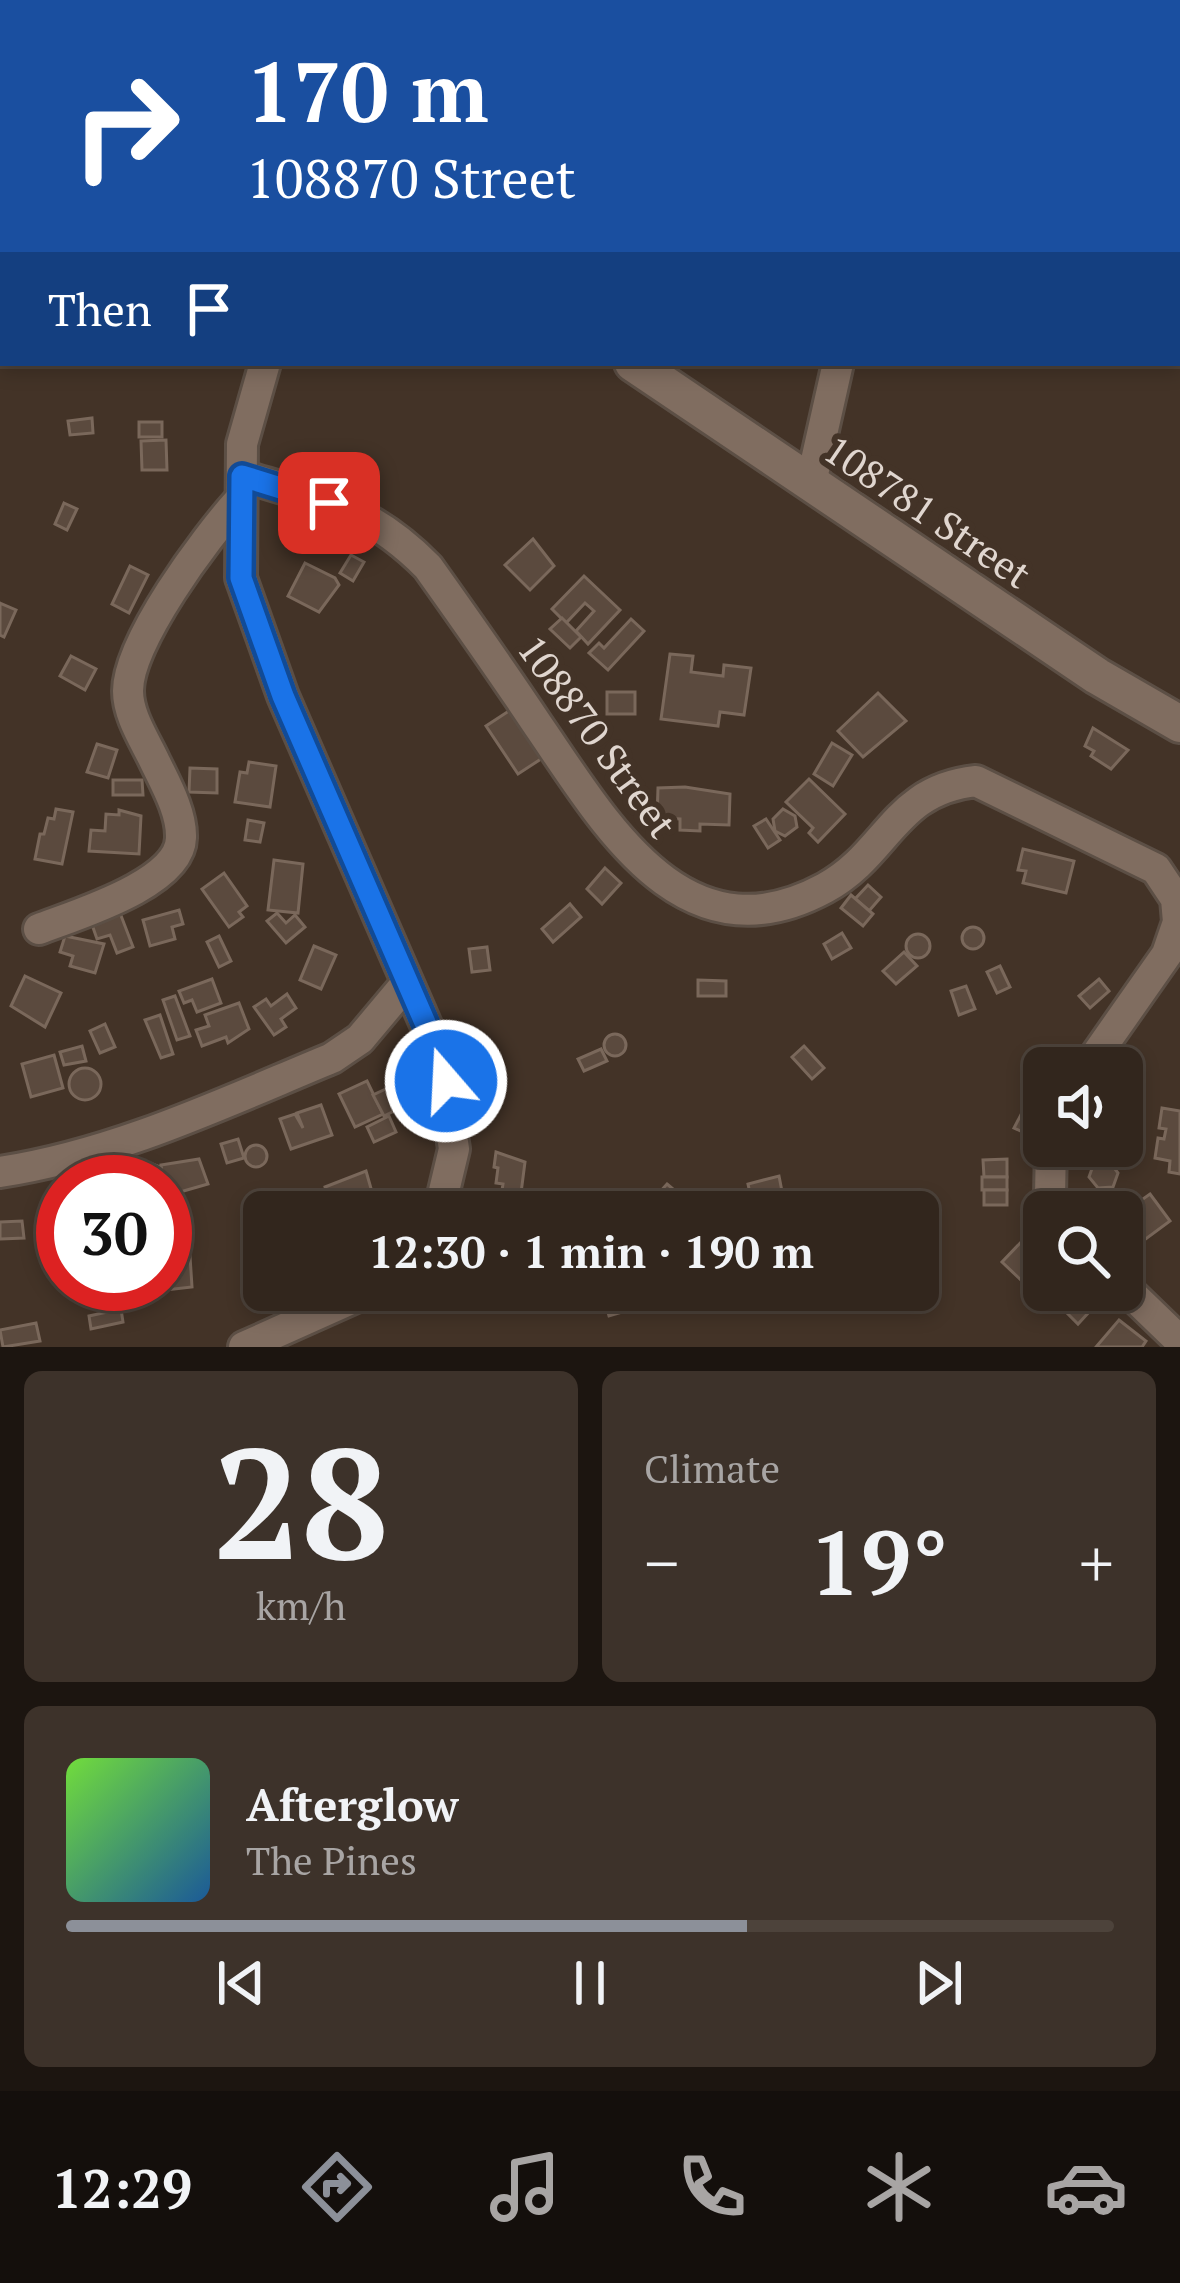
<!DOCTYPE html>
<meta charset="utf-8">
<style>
body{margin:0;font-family:"PT Serif",serif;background:#3d322a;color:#f1f3f6;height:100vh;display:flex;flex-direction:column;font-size:45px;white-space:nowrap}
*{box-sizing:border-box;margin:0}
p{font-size:39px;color:#a8a5a4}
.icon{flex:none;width:66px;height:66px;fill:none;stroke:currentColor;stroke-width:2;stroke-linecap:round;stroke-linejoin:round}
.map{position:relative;height:1347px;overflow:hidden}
.side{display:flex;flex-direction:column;gap:24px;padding:24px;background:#1c1510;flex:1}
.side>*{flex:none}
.top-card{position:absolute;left:0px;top:0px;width:1182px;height:366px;box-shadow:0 6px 18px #0003,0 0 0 3px #4d433b;background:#1a4fa0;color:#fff;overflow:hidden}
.fabs{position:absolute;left:1023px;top:1047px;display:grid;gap:24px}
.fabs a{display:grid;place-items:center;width:120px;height:120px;border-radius:18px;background:#32261d;box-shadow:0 6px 18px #0003,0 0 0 3px #4d433b;font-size:60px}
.speed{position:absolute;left:36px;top:1155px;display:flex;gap:24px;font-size:60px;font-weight:700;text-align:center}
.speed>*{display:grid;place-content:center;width:156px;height:156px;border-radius:50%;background:#32261d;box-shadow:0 6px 18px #0003,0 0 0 3px #4d433b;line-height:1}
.speed .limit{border:18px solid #d22;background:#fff;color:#111}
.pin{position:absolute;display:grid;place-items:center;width:102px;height:102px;color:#fff;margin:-51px;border-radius:24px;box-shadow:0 6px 18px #0006}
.me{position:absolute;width:132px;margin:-66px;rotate:341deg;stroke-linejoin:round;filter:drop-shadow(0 0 9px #0008)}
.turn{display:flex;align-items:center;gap:42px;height:252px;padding:0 48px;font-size:54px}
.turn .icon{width:156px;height:156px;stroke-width:2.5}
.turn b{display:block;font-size:84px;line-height:102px}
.then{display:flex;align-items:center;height:114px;padding:0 48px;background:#0003;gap:24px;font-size:45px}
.big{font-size:90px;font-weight:700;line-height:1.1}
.side .widget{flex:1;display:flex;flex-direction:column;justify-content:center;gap:18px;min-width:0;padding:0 42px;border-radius:18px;background:#3d322a}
.side .dial{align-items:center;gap:0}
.dial b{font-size:156px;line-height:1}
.song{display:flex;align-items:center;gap:36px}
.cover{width:144px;height:144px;border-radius:18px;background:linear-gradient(135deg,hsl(100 70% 55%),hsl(210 70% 35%))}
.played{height:12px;border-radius:6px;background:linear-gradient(90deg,#8c9099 65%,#4d433b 65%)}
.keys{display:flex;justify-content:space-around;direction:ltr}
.heat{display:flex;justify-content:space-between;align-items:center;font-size:66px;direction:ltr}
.side .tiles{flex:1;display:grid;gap:24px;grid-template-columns:1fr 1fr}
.widget:last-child{grid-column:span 2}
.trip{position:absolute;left:243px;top:1191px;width:696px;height:120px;border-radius:18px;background:#32261d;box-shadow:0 6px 18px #0003,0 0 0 3px #4d433b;font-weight:700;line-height:120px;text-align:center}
.dock{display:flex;height:192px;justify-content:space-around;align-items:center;background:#140f0c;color:#a8a5a4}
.dock .icon{width:84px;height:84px}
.dock .on{color:#8c9099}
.dock b{font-size:54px;color:#f1f3f6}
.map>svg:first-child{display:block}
</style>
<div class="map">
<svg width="1180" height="1347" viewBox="0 0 1180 1347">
<rect width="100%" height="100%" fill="#433327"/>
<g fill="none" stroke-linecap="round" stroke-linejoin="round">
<polyline stroke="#126895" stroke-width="8" points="0,139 3,133"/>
</g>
<g fill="#5b4a3e" stroke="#7a685b" stroke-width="3">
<polygon points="92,418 93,433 70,435 68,421"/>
<rect x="139" y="422" width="23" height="15"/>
<polygon points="166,440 167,470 142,470 141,441"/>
<polygon points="64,503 77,509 67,530 55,524"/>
<polygon points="533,539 554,566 530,590 505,565"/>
<polygon points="351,555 364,562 353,581 340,573"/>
<polygon points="305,563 335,578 339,585 319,612 288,596"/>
<polygon points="130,566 148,575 129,613 112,604"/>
<polygon points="584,576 620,610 588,644 576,631 594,611 585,603 566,623 552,609"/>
<polygon points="0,603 16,610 4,637 0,635"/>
<polygon points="562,618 581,637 570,648 550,629"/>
<polygon points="631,619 644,631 608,670 589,653 599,643 604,648"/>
<polygon points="670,654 693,656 691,672 723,676 724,665 751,668 744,715 720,712 718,726 661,719"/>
<polygon points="71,656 96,669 85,690 60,676"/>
<rect x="607" y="692" width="28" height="22"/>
<polygon points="878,693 906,721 863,757 838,731"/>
<polygon points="512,709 544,757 518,774 486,726"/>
<polygon points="1093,728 1128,750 1111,769 1091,756 1094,751 1085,746"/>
<polygon points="832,743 852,755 833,786 814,774"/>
<polygon points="97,744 117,750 108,778 87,772"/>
<polygon points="249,762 276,766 270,807 235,802 240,772 247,773"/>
<polygon points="190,768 217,769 217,793 189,792"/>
<polygon points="809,779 845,814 818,842 809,833 813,828 786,802"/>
<polygon points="113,780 142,780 143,795 113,795"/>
<polygon points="685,787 730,794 729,825 700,824 700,831 680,830 680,819 657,818 658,788"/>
<polygon points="56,809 73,812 62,864 35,859 40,834 44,834 48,818 54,819"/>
<polygon points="783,809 795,816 797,827 785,836 775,831 773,819"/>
<polygon points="119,810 141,816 139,854 89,851 91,830 105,831 106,814 119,815"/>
<polygon points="766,819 780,840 768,848 754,826"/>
<polygon points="248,820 264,823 260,842 245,840"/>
<polygon points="1023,849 1074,861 1066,893 1023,883 1026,871 1018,870"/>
<polygon points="274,860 303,864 298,913 268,910"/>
<polygon points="605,868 621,883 602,904 587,889"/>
<polygon points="224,873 247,906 239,912 243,917 229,927 202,889"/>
<polygon points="868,885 881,897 869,911 855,899"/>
<polygon points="851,895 873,914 863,926 841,908"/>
<polygon points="570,904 581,917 553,942 542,929"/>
<polygon points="179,910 183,924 172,927 175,939 150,946 143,920"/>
<polygon points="120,913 133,947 117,953 110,935 97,939 89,916"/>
<polygon points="277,913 286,923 295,915 305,927 286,943 267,921"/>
<circle cx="973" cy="938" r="11"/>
<polygon points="842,933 851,948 832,959 824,944"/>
<circle cx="918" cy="946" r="12"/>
<polygon points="65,936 104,944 95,973 70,966 73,956 60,952"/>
<polygon points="219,936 231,961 219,967 207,942"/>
<polygon points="314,946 336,955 321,989 300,980"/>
<polygon points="487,947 490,970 472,972 469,949"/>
<polygon points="904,952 917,966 896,984 883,971"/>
<polygon points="1000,966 1010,987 997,993 987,972"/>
<polygon points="25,976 61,993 45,1027 11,1006"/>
<polygon points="212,979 221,1003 197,1012 192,1000 184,1003 179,991"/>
<polygon points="1099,979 1109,991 1090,1008 1079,996"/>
<polygon points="698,980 726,981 726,996 698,996"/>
<polygon points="966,986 975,1009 959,1015 951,991"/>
<polygon points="287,994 296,1008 281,1019 286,1027 274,1035 254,1007 266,999 271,1006"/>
<polygon points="175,996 190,1036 177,1040 163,1000"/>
<polygon points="239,1003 249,1029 228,1043 226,1037 202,1046 196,1030 209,1026 205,1015"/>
<polygon points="160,1015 173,1054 161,1058 145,1020"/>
<polygon points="105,1024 115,1047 100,1053 90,1031"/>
<circle cx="615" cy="1045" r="11"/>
<polygon points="82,1046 86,1061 64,1065 60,1052"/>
<polygon points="804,1046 824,1068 812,1079 792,1057"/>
<polygon points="601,1049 607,1061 584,1071 578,1059"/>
<polygon points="54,1055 63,1088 31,1097 22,1064"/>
<polygon points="1040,1062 1053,1068 1044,1068 1044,1106 1023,1096"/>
<circle cx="85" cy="1084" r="16"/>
<polygon points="367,1081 383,1114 355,1127 339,1094"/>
<polygon points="388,1088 398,1109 384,1116 373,1095"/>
<polygon points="1028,1101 1038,1106 1025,1133 1014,1128"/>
<polygon points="321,1105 332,1135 291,1149 280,1119 295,1114 303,1128 297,1113"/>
<polygon points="1162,1108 1180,1111 1180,1174 1169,1172 1170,1161 1155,1158 1158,1138 1164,1139 1166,1129 1159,1128"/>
<polygon points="389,1116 396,1132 374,1142 367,1127"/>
<polygon points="238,1139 244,1158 227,1163 221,1144"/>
<circle cx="256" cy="1156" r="11"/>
<polygon points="496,1152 525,1162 521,1193 513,1193 512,1198 501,1196 503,1184 496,1183 498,1168 494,1167"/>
<polygon points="199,1159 208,1184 166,1196 161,1165"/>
<polygon points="1007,1159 1007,1177 984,1177 983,1160"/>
<polygon points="1109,1161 1118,1173 1113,1187 1098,1188 1089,1177 1094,1163"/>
<polygon points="150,1163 160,1167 159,1182 138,1179 141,1167"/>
<polygon points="366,1171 376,1206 332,1212 325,1187"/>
<polygon points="779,1176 786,1212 754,1212 748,1184"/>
<rect x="982" y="1177" width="25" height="13"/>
<polygon points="667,1184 698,1210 696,1212 677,1212 657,1195"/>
<rect x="984" y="1190" width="23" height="15"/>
<polygon points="1150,1194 1170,1221 1143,1241 1123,1213"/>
<polygon points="250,1202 284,1205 283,1212 264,1212 264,1233 247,1229"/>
<polygon points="22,1221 24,1238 0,1239 0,1222"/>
<polygon points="1023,1240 1043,1258 1022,1281 1002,1262"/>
<polygon points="190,1256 192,1287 165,1290 165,1258"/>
<polygon points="1041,1260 1044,1286 1037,1294 1022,1281"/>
<polygon points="609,1290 649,1290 653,1303 609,1316 602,1292"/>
<polygon points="1086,1290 1101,1299 1078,1324 1065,1311"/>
<polygon points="121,1309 123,1322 91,1329 89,1316"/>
<polygon points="1119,1320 1146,1341 1142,1347 1096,1347"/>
<polygon points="36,1323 40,1341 3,1347 0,1330"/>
</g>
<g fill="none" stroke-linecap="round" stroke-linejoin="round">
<g stroke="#5c4f45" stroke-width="36">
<g id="minor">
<polyline points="347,0 352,3"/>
<polyline points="690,3 693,0"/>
<polyline points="1034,3 1035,0"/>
<polyline points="265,363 242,444 241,578 283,696 440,1057 454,1149 439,1212"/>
<path d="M242 476C321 500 368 506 428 567 465 619 502 671 537 724 604 821 683 965 825 888 889 853 893 790 976 781L1156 869 1176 899 1178 922 1167 954 1087 1068"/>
<polyline points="811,483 838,363"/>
<path d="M39 929C75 915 180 884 181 838 182 812 165 783 154 760 144 739 128 715 128 691 128 642 206 537 239 501"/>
<polyline points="1051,1146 1050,1195 1057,1212"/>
<path d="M0 1172C117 1154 223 1103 332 1058L360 1039 407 983"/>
<polyline points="1122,1285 1180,1341"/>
<polyline points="244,1347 371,1290"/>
</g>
</g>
<g stroke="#5c4f45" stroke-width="42">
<g id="tertiary">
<polyline points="242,0 245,3"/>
<polyline points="633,363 1097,676 1180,724"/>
</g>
</g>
<use href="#minor" stroke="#806d60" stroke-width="30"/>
<use href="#tertiary" stroke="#806d60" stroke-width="36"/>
</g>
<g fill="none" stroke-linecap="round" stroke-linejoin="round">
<g stroke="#114b97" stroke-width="30">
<polyline id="route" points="329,503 242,476 241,578 283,696 440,1057 446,1081"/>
</g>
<use href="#route" stroke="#1a73e8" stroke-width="21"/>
</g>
<g text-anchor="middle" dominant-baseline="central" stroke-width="12" stroke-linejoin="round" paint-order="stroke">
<g font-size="39" fill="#e0d6cf" stroke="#433327">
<text transform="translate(928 511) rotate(34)">108781 Street</text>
<text transform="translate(598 736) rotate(54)">108870 Street</text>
</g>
</g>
</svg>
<div class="fabs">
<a><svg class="icon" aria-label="sound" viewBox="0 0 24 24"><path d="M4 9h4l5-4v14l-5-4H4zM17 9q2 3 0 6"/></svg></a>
<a><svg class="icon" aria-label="search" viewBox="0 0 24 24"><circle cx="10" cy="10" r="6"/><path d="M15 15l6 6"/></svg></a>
</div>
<div class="speed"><div class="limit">30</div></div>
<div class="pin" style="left:329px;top:503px;background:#d93025"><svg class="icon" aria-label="arrive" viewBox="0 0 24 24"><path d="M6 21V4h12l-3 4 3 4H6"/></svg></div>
<svg class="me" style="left:446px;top:1081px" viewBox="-20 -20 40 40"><circle r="17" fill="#1a73e8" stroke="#fff" stroke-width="3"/><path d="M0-11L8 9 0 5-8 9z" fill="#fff"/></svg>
<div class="trip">12:30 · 1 min · 190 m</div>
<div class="top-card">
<div class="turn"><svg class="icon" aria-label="right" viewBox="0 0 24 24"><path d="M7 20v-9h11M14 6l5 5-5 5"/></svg><div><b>170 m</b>108870 Street</div></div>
<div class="then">Then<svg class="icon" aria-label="arrive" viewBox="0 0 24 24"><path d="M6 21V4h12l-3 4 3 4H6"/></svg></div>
</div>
</div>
<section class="side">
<div class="tiles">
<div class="widget dial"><b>28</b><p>km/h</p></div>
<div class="widget"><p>Climate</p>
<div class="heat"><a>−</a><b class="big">19°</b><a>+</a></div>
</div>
<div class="widget">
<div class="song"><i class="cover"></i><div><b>Afterglow</b><p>The Pines</p></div></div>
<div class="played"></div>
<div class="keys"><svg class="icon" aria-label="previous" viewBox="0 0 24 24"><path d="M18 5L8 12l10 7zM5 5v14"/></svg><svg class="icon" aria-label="pause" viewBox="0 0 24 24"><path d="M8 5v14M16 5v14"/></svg><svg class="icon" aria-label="next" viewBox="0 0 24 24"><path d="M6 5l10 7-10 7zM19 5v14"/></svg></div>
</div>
</div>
</section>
<nav class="dock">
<b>12:29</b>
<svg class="icon on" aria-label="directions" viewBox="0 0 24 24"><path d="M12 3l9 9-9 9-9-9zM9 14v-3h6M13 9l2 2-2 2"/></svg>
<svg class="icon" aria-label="music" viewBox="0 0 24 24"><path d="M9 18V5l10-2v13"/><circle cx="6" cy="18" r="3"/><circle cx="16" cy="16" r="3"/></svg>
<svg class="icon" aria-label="phone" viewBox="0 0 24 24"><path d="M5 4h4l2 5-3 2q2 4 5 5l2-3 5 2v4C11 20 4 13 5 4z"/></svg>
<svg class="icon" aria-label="climate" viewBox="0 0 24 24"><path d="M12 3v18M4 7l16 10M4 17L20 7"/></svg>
<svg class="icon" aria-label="car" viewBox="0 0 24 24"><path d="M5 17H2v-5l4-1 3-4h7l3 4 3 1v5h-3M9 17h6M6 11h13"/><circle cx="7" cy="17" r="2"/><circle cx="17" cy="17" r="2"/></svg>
</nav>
